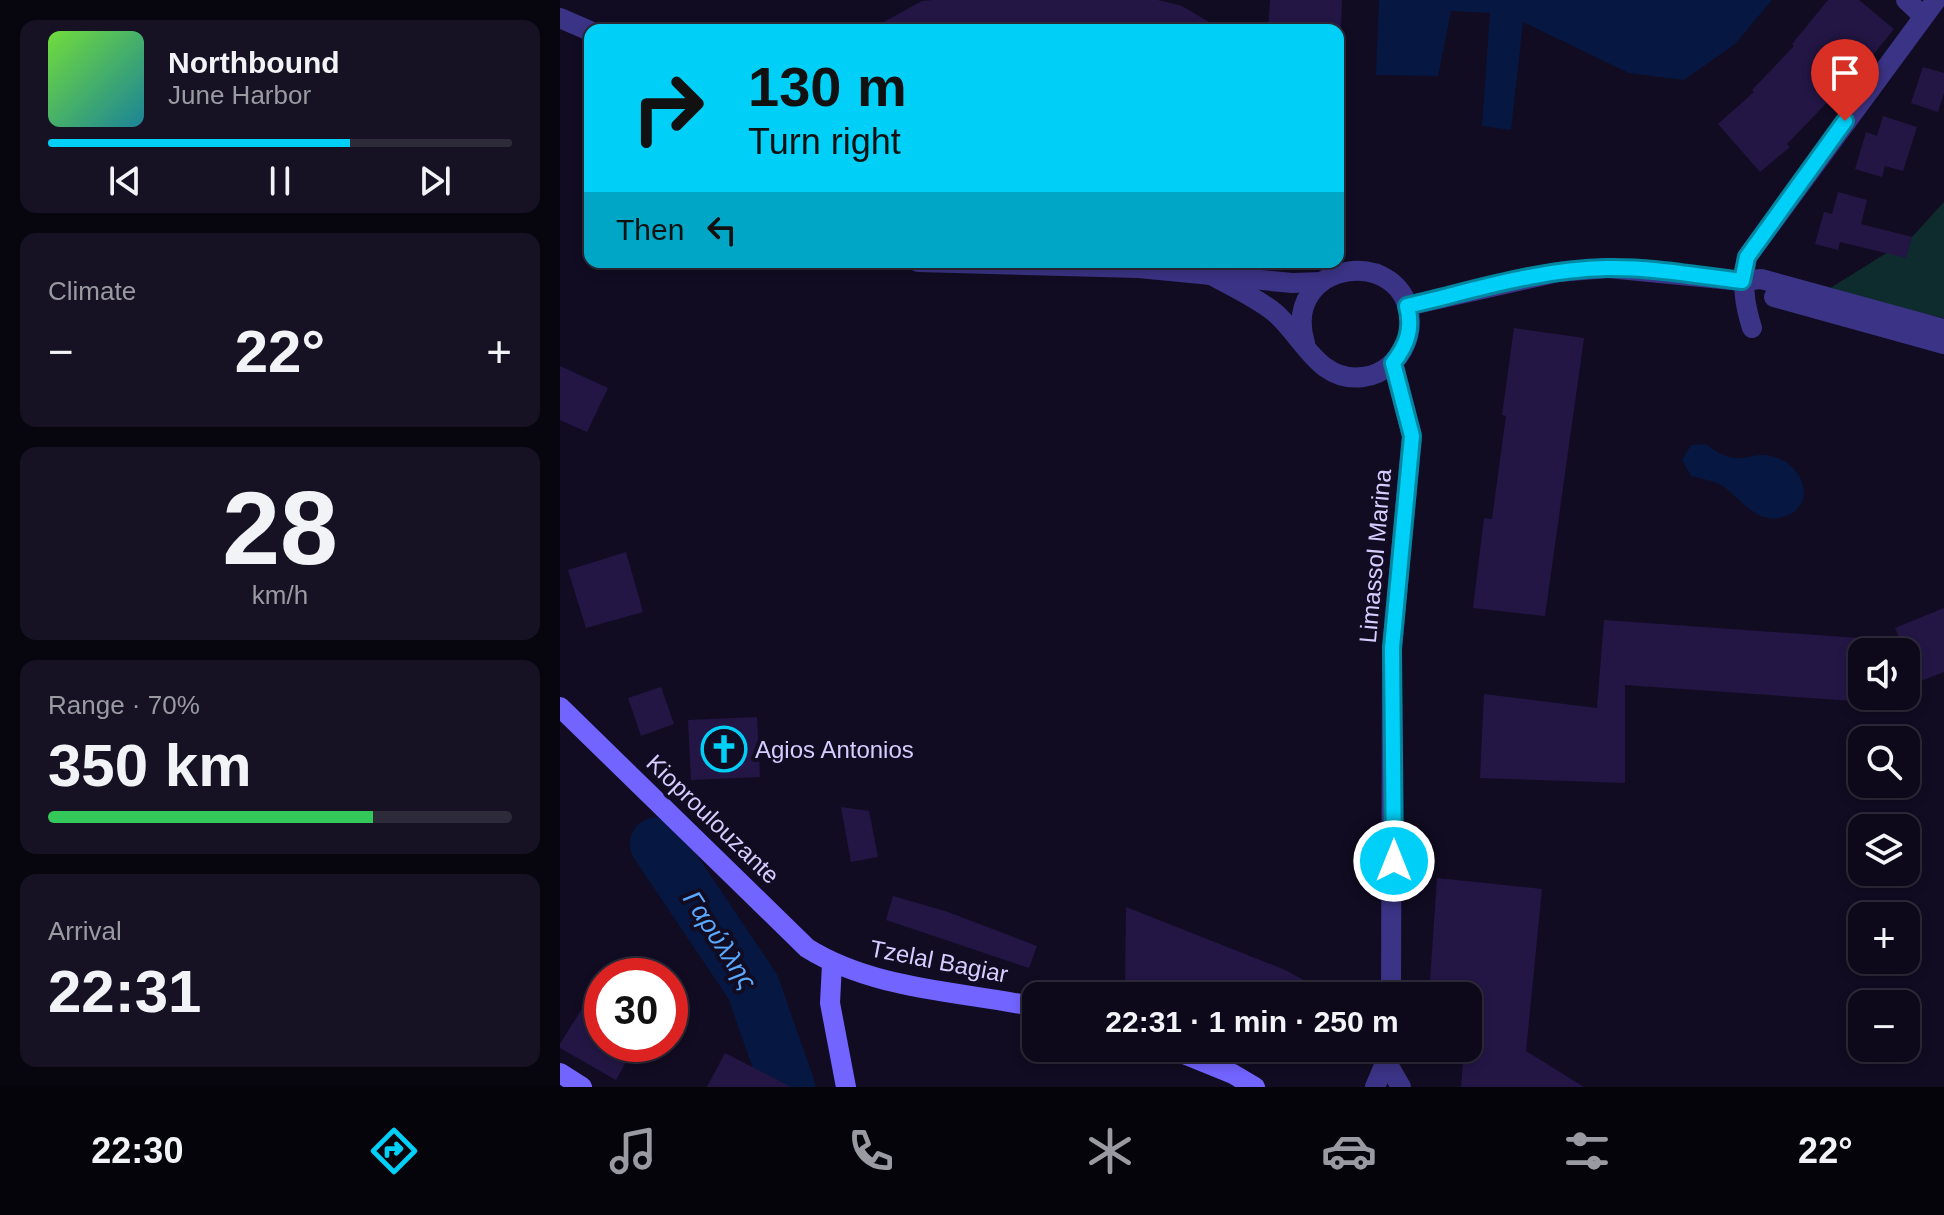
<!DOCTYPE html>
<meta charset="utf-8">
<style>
body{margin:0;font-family:Arial,sans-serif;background:#161223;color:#f1f3f6;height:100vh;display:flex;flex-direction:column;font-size:30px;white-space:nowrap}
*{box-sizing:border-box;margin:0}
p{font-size:26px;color:#9a9aa2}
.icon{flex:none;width:44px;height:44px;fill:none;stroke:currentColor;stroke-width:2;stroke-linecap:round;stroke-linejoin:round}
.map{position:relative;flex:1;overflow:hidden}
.drawer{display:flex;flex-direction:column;gap:20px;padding:20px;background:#07050e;width:560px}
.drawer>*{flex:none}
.top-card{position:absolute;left:24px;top:24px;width:760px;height:244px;border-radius:16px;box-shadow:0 4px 12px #0003,0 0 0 2px #2d2a39;background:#00d0f8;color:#111;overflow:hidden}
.controls{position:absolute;left:1288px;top:638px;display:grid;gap:16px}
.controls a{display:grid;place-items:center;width:72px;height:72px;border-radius:16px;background:#0d091a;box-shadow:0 4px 12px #0003,0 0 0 2px #2d2a39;font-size:40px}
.speed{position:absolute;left:24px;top:958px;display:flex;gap:16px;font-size:40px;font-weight:700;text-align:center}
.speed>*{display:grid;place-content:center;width:104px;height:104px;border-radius:50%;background:#0d091a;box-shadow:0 4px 12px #0003,0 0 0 2px #2d2a39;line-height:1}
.speed .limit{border:12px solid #d22;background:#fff;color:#111}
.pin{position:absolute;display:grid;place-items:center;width:68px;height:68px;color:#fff;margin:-82px -34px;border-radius:50% 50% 50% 0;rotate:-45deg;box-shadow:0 0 8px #0007}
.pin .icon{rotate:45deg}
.me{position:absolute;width:88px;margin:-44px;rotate:0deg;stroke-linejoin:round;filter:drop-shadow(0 0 6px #0008)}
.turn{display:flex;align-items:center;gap:28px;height:168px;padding:0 32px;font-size:36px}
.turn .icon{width:104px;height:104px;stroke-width:2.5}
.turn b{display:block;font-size:56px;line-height:68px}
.then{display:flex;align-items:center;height:76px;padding:0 32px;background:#0003;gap:16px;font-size:30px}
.big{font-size:60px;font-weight:700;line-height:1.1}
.drawer .card{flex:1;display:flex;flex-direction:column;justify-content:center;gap:12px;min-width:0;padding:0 28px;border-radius:16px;background:#161223}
.drawer .dial{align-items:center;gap:0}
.dial b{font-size:104px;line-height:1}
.song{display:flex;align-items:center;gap:24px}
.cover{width:96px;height:96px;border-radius:12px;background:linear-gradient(135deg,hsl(100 70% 55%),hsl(190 70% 35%))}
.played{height:8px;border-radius:4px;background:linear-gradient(90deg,#00d0f8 65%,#2d2a39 65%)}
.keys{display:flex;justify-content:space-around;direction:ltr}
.heat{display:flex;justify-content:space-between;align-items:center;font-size:44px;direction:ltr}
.charge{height:12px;border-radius:6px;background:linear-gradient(90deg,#34c759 70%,#2d2a39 0)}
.trip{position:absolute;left:462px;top:982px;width:460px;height:80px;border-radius:16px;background:#0d091a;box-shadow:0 4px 12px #0003,0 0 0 2px #2d2a39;font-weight:700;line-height:80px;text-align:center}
.tab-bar{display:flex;height:128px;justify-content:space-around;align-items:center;background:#05040a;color:#9a9aa2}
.tab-bar .icon{width:56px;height:56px}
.tab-bar .on{color:#00d0f8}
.tab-bar b{font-size:36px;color:#f1f3f6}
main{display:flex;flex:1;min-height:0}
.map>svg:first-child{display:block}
</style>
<main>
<section class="drawer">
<div class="card">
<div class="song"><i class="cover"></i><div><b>Northbound</b><p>June Harbor</p></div></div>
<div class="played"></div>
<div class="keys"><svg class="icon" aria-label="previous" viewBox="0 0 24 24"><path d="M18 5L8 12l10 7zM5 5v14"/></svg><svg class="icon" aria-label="pause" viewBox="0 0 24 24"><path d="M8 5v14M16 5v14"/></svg><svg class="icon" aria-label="next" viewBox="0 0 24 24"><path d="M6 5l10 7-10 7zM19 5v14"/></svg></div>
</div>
<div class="card"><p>Climate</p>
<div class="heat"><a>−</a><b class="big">22°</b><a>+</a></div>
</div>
<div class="card dial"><b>28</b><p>km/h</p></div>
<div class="card"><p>Range · 70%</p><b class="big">350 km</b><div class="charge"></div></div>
<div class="card"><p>Arrival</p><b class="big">22:31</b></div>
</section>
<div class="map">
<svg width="1384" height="1087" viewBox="0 0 1384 1087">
<rect width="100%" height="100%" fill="#110c22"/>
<polygon fill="#0e2c2d" points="1384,202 1384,318 1264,292 1352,237"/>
<g fill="#061842">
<polygon points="819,0 1212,0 1175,44 1124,80 1069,73 963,22 951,130 922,126 930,13 891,11 878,76 816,75"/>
<path d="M1146 444C1183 474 1189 445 1220 459 1246 470 1256 508 1223 517 1195 525 1181 497 1161 485 1153 480 1140 479 1131 476L1122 460 1131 445Z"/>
</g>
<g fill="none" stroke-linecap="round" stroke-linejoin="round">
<polyline stroke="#061842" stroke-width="54" points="97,844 193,987 228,1087"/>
</g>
<g fill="#231645">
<polygon points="373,0 598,0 622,6 662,30 309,30 362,1"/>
<polygon points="710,0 782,0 781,30 708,30"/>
<polygon points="1268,0 1299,0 1334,29 1286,88 1283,86 1227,144 1230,147 1200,172 1158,124 1194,92 1192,90 1234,46 1232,44"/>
<polygon points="1363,67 1384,73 1384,93 1378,112 1351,103"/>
<polygon points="1323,116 1357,127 1343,171 1325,166 1322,177 1295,169 1306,132 1317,136"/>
<polygon points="1278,192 1307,200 1301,224 1352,237 1346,258 1280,242 1278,250 1255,244 1264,212 1272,214"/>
<polygon points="954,328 1024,338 985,616 913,608 924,518 932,519 946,416 942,415"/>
<polygon points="0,366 48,388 27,432 0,420"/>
<polygon points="66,552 83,612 26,628 8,570"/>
<polygon points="1384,608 1384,672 1358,682 1335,628"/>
<polygon points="1044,620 1312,639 1311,652 1302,652 1302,696 1308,696 1308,702 1065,685 1065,783 920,778 924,694 1037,708"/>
<polygon points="101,687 114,724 81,736 68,698"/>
<polygon points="197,717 200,777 131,780 128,720"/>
<polygon points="281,807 309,811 318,857 291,862"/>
<polygon points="877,878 982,889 966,1051 1024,1087 901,1087 904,1048 908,1048 908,996 869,996"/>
<polygon points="333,896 388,912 477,946 469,968 326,920"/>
<polygon points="566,907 723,969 774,996 581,996 565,990"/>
<polygon points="23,1007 42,1018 42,1044 76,1044 56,1080 0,1048 0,1044"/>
<polygon points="165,1053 231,1087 147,1087"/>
</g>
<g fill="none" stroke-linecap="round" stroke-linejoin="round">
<g stroke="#3b3385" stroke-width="20">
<polyline points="1346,0 1363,16"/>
<polyline points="0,18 30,31"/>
<polyline points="358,262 579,268 732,283 761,282"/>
<path d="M651 275C673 287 695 297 714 312 743 336 758 383 803 377 813 376 822 372 830 365 842 355 850 339 850 322 847 243 720 260 745 343"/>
<polyline points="1214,297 1384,344"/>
<polyline points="847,306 998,272 1048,268 1182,281 1201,279 1384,329"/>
<path d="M1192 328C1184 303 1182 283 1187 257L1376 0"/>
<polyline points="831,996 832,648 852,436 833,363"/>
<polyline points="826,1061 841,1087"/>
<polyline points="815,1087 826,1061 827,1048"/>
</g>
<g stroke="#7264ff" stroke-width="20">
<path d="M0 707 247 948C314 990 400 991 476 1007"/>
<polyline points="272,964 270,1003 286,1087"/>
<polyline points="609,1048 673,1074 695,1087"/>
<polyline points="0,1073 22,1087"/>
</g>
</g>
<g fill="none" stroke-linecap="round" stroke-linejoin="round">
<g stroke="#0087a1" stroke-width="20">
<path id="route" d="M834 861 832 648 852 436 833 363C847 345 853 329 847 306 912 291 979 269 1047 268 1092 267 1138 276 1182 281L1187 257 1285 121"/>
</g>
<use href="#route" stroke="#00d0f8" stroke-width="14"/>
</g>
<defs>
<g id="church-ring" transform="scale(2.3)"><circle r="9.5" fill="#110c22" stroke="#00d0f8" stroke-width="1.5"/><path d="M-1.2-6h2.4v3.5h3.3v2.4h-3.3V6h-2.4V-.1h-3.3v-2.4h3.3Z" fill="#00d0f8"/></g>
</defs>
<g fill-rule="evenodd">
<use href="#church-ring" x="164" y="749"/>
</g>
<g text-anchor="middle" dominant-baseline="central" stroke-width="8" stroke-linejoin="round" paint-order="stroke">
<g font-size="24" fill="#d6cdff" stroke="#110c22">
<text transform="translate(815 556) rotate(-85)">Limassol Marina</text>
<text transform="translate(153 819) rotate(44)">Kioproulouzante</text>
<text transform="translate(379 961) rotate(11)">Tzelal Bagiar</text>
</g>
<g font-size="24" fill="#d6cdff" stroke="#110c22" text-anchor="start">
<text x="195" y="749">Agios Antonios</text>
</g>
<g font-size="26" font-style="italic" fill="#5ba9ff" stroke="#110c22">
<text transform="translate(160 940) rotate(57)">Γαρύλλης</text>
</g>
</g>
</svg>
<div class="controls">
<a><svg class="icon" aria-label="sound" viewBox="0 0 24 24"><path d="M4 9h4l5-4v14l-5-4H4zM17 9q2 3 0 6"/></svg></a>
<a><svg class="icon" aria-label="search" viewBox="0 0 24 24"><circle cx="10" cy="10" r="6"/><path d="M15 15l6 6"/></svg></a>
<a><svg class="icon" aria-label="layers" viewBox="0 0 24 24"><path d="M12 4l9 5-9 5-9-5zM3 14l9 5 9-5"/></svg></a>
<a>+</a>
<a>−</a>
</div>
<div class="speed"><div class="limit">30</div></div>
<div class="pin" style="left:1285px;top:121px;background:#d93025"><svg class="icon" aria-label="arrive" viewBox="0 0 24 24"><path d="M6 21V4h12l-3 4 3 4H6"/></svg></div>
<svg class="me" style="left:834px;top:861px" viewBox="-20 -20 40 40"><circle r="17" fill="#00d0f8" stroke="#fff" stroke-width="3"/><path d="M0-11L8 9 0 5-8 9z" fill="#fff"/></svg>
<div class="trip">22:31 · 1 min · 250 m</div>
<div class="top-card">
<div class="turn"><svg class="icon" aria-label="right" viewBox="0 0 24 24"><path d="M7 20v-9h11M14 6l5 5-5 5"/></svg><div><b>130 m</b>Turn right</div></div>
<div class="then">Then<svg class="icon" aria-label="left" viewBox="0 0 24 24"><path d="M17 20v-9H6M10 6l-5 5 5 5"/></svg></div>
</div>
</div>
</main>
<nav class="tab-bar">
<b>22:30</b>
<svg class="icon on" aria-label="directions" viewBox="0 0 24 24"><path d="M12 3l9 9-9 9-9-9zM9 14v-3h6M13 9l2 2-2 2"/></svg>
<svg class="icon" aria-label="music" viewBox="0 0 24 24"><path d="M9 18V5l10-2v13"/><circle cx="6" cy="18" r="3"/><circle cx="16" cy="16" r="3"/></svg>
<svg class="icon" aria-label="phone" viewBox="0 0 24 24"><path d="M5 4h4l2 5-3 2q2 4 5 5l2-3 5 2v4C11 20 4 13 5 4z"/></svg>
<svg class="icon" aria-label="climate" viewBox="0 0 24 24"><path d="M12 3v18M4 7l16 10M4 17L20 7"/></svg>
<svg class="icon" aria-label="car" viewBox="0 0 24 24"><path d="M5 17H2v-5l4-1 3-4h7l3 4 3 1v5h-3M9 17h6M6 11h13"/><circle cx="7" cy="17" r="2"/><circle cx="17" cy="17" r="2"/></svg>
<svg class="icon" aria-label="filters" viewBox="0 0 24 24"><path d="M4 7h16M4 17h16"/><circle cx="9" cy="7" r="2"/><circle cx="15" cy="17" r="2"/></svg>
<b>22°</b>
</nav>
